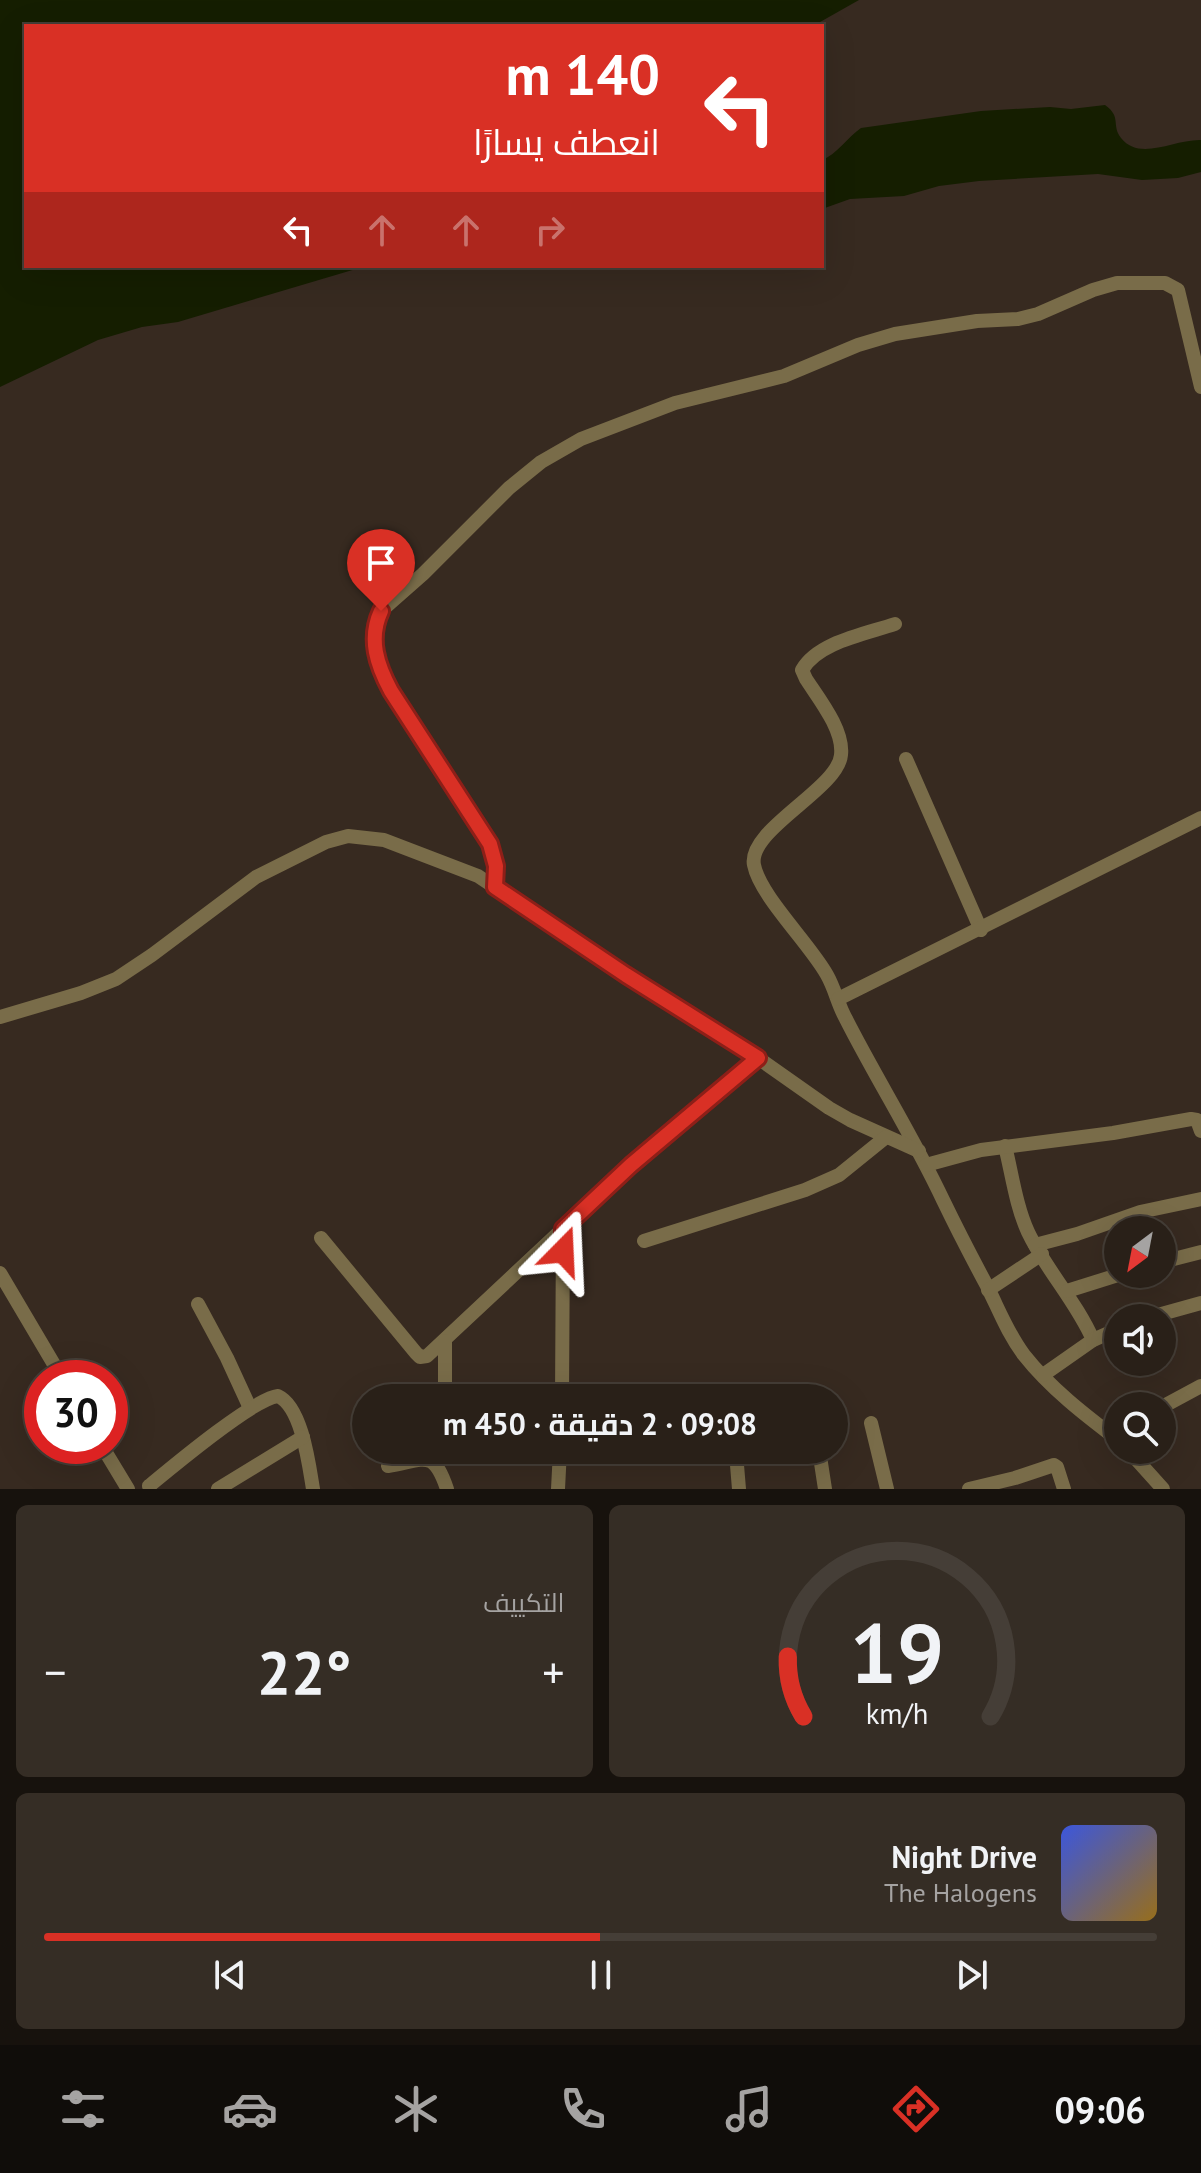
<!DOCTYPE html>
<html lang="ar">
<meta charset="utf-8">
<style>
body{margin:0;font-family:"PT Sans",Cairo,sans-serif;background:#352d25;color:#f1f3f6;direction:rtl;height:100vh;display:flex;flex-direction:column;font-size:30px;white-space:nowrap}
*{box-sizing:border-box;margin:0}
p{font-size:26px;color:#a5a3a2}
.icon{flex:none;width:44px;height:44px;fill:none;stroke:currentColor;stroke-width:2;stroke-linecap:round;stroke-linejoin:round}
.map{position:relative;height:1489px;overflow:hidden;direction:ltr}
.panel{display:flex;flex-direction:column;gap:16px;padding:16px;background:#17120d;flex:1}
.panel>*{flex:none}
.hud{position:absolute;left:24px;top:24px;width:800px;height:244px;border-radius:0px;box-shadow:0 8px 32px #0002,0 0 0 2px #453e37;direction:rtl;background:#d93025;color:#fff;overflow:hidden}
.needle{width:52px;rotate:212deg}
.tools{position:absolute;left:1104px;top:1216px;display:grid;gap:16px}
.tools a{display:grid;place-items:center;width:72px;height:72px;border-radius:50%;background:#292018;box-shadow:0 8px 32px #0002,0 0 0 2px #453e37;font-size:40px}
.speed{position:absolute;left:24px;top:1360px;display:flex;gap:16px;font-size:40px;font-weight:700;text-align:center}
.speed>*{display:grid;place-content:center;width:104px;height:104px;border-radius:50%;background:#292018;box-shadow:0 8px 32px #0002,0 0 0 2px #453e37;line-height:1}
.speed .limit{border:12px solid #d22;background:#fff;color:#111}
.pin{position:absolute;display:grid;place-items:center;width:68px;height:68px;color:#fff;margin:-82px -34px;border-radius:50% 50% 50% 0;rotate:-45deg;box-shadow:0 0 8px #0007}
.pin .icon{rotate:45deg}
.me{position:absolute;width:88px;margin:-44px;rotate:21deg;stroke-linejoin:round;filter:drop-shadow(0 0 6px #0008)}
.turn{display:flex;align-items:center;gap:28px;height:168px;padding:0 32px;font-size:36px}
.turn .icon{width:104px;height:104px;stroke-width:2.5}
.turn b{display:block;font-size:56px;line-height:68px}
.lanes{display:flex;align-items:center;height:76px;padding:0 32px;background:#0003;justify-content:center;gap:40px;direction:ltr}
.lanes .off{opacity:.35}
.big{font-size:60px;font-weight:700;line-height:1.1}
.panel .tile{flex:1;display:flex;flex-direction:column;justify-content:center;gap:12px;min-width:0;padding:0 28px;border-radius:12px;background:#352d25}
.panel .dial{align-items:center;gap:0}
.dial svg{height:208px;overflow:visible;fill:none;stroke:#453e37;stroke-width:7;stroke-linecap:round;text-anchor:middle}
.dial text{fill:#f1f3f6;stroke:none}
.song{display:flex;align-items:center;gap:24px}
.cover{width:96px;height:96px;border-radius:12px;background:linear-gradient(135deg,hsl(230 70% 55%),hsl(40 70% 35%))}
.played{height:8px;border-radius:4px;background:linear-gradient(90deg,#d93025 50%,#453e37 50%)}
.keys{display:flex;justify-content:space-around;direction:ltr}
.heat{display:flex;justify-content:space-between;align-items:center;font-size:44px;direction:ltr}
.panel .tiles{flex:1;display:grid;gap:16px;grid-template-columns:1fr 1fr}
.tile:last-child{grid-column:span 2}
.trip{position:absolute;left:352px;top:1384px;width:496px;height:80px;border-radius:40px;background:#292018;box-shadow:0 8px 32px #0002,0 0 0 2px #453e37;font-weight:700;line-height:80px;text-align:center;direction:rtl}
.menu{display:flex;height:128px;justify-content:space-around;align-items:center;background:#100d0a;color:#a5a3a2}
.menu .icon{width:56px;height:56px}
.menu .selected{color:#d93025}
.menu b{font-size:36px;color:#f1f3f6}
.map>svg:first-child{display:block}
</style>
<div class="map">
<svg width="1201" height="1489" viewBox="0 0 1201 1489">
<rect width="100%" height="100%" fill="#372a20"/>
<g fill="#151e00">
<polygon points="0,0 859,0 813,26 26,26 26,266 366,266 178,322 142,327 98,340 0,387"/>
<path d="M1105 105C1122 117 1111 125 1121 138 1140 162 1174 139 1201 140V172L1178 178 1142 180 1098 174 979 181 939 186 904 196 850 199 822 209V160C836 155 848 137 861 128L981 111 1050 107 1071 109Z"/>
</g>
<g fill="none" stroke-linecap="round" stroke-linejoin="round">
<g stroke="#796c49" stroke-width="14">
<path d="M895 624C866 634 818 642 802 670L806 679C819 699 844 730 841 755 838 789 747 830 754 865 760 896 810 944 827 975 835 989 838 1005 846 1019 877 1080 914 1138 943 1200 957 1229 972 1258 987 1286 999 1310 1008 1334 1024 1355 1050 1388 1085 1415 1118 1440"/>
<polyline points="906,759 981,930"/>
<polyline points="495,887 496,866 490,844 384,678 379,664 374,639 375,628 381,611 423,574 509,488 541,462 581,439 675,403 784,376 858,345 895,334 977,321 1018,319 1038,314 1093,290 1117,283 1165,283 1178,290 1201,387"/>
<polyline points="838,999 1201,818"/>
<polyline points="0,1017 81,993 116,979 152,955 256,877 326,842 348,836 384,840 478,876 626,975 758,1058 829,1108 850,1120 919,1151"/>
<path d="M1005 1146C1012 1174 1016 1206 1028 1232 1046 1270 1076 1301 1093 1340"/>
<polyline points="926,1165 981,1150 1113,1133 1191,1119 1197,1120 1201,1131"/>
<polyline points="321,1238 416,1353 420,1357 427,1356 631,1165 758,1058"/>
<polyline points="644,1241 805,1190 839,1175 886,1137"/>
<polyline points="1035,1245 1077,1234 1140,1212 1201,1199"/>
<polyline points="1162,1262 1201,1252"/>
<polyline points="0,1273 62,1378"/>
<polyline points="988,1290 1042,1254"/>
<polyline points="1067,1291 1121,1274"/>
<polyline points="198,1304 227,1358 250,1408"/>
<polyline points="1147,1318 1201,1303"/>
<polyline points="1043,1375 1093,1340 1118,1329"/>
<polyline points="445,1398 445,1341"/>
<polyline points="531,1398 562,1394"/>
<polyline points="562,1398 563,1229"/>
<polyline points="1162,1407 1201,1386"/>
<polyline points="871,1423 887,1489"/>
<polyline points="102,1446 128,1489"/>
<polyline points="819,1450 825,1489"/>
<polyline points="1128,1450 1163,1489"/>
<polyline points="736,1453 739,1489"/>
<path d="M388 1466C425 1460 433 1448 447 1489"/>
<path d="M149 1486C172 1467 253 1399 278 1396 302 1407 309 1465 313 1489"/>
<polyline points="218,1489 303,1437"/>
<polyline points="558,1489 560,1450"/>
<polyline points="969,1489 1015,1478 1054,1465 1057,1467 1064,1489"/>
</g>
</g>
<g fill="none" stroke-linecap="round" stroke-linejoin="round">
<g stroke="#8d1f18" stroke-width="20">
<path id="route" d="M381 611C368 639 377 665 391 691L490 844 496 866 495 887 626 975 758 1058 631 1165 563 1229V1251"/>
</g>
<use href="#route" stroke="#d93025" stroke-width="14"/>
</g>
</svg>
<div class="tools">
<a><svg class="needle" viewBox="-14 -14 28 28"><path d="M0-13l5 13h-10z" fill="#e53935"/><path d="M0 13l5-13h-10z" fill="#a5a3a2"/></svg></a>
<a><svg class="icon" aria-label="sound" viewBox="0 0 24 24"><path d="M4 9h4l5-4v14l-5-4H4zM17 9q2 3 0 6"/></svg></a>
<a><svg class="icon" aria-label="search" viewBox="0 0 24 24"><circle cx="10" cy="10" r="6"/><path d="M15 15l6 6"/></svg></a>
</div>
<div class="speed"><div class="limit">30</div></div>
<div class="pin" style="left:381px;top:611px;background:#d93025"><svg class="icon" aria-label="arrive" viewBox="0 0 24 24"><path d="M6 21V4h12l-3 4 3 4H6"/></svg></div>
<svg class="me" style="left:563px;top:1251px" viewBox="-20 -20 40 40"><path d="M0-17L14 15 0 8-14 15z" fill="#d93025" stroke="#fff" stroke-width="4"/></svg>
<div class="trip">09:08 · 2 دقيقة · 450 m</div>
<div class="hud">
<div class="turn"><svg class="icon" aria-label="left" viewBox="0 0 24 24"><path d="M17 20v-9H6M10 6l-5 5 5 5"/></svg><div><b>140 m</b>انعطف يسارًا</div></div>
<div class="lanes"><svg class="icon" aria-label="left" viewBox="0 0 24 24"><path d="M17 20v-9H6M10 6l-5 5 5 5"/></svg><svg class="icon off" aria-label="ahead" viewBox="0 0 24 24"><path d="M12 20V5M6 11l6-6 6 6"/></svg><svg class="icon off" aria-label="ahead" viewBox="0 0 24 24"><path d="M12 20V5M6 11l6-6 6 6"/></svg><svg class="icon off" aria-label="right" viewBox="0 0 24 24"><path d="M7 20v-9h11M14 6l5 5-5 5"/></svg></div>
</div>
</div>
<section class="panel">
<div class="tiles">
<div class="tile dial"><svg viewBox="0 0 100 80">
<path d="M14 69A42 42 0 1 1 86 69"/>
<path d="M14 69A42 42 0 0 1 8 46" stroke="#d93025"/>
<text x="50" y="56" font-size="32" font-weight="700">19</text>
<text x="50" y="72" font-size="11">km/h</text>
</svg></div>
<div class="tile"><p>التكييف</p>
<div class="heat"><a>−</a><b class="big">22°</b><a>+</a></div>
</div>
<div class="tile">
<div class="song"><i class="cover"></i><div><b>Night Drive</b><p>The Halogens</p></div></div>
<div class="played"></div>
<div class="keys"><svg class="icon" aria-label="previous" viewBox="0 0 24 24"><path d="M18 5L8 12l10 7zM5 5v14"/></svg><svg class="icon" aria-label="pause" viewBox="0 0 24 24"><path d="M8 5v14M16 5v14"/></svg><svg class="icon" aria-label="next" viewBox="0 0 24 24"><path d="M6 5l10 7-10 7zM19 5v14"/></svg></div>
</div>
</div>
</section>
<nav class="menu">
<b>09:06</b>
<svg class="icon selected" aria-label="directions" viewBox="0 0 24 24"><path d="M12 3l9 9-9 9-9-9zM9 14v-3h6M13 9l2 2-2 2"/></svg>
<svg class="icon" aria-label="music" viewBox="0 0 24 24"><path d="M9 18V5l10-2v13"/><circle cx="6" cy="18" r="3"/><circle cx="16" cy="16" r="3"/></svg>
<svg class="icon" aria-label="phone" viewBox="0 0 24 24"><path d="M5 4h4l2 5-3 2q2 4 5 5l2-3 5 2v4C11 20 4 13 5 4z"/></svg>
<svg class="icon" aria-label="climate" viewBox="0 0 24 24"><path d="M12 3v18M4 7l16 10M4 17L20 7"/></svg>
<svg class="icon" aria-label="car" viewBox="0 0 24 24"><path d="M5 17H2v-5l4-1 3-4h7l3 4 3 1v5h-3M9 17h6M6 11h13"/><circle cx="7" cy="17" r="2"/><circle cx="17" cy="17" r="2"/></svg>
<svg class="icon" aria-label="filters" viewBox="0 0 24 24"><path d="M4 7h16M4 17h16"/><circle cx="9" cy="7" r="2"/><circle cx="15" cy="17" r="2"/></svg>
</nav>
